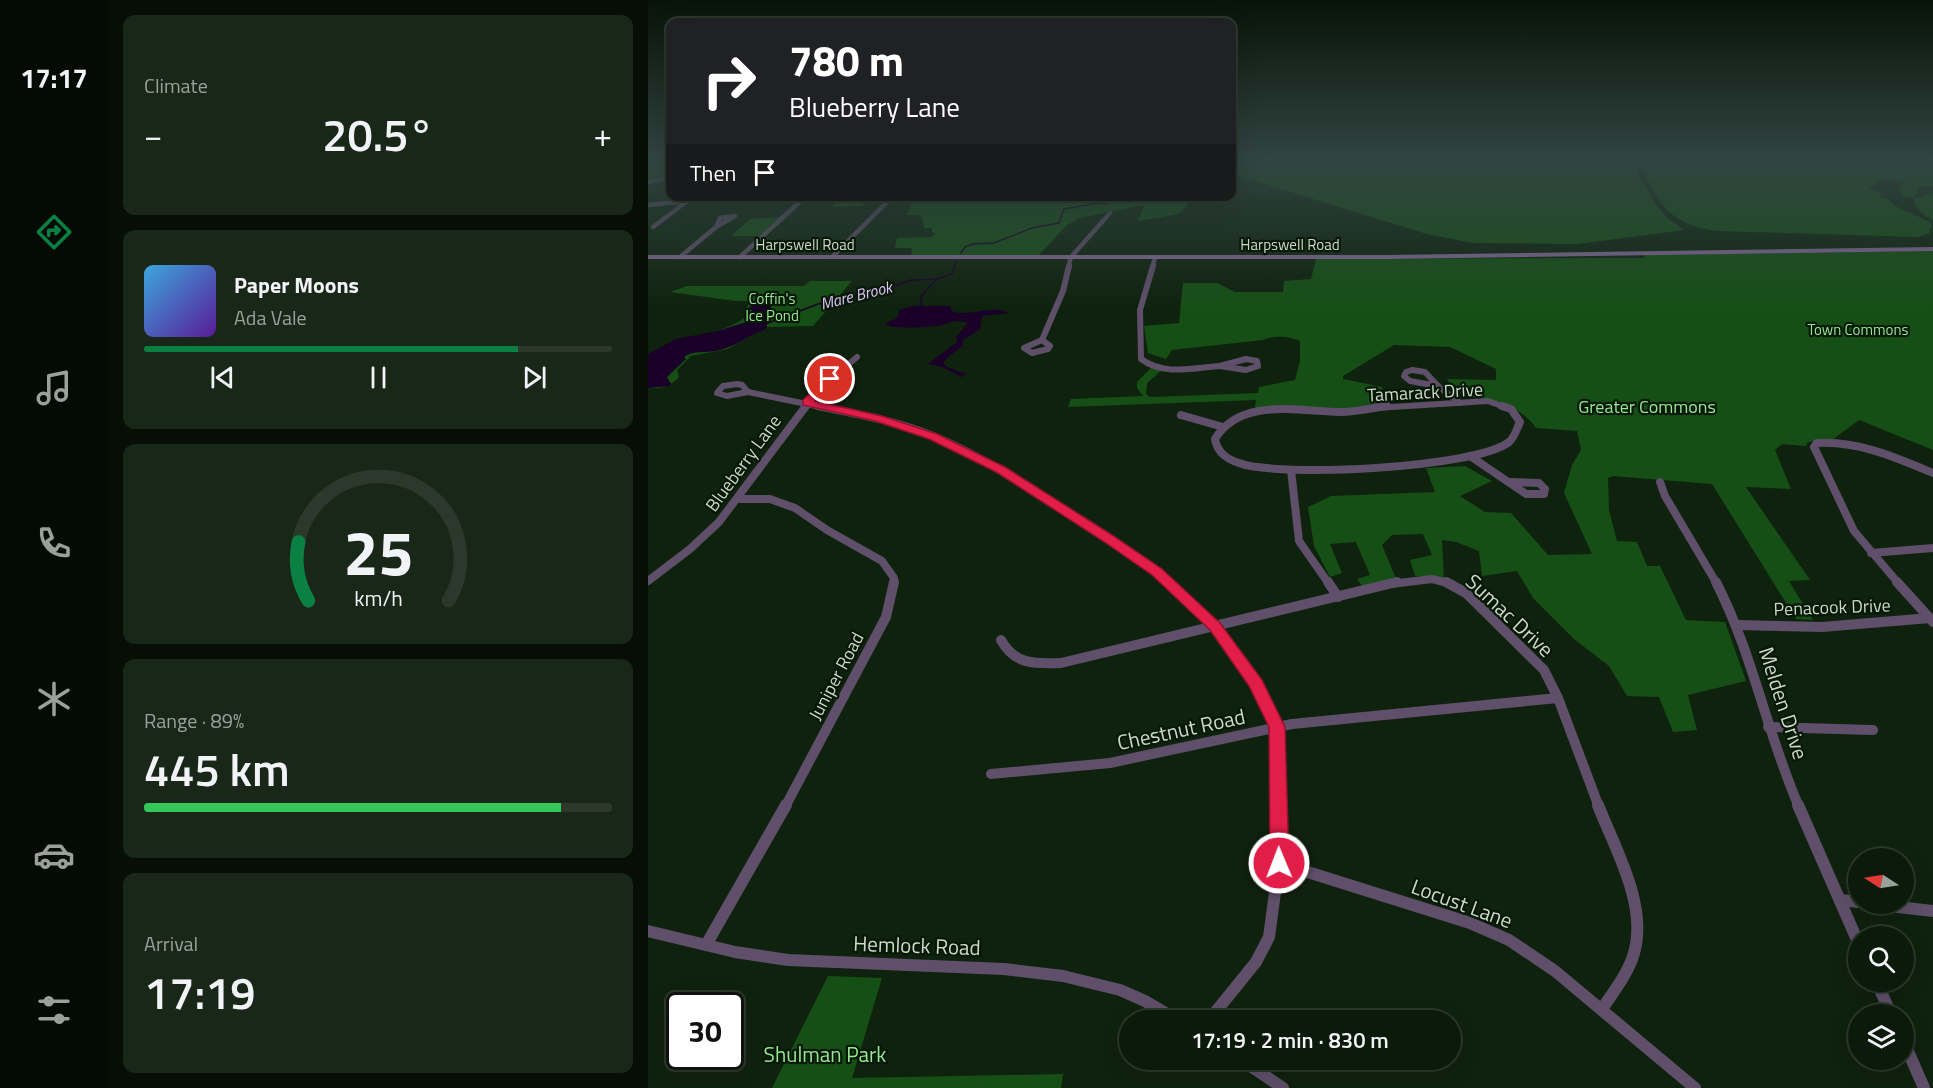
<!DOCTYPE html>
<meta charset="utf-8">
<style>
body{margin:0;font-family:"Titillium Web",sans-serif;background:#192718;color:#f1f3f6;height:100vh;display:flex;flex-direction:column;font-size:22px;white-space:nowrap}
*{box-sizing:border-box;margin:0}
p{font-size:20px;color:#9aa19c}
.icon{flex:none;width:33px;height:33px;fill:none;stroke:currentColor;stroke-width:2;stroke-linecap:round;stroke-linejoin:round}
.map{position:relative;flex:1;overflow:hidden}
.panel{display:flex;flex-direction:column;gap:15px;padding:15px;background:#060e06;width:540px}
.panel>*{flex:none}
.guide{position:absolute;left:18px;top:18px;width:570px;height:183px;border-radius:12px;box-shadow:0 6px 24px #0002,0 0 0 2px #2b382b;background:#202124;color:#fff;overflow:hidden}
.needle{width:39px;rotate:282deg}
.controls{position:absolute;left:1200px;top:848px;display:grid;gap:12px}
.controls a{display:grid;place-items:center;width:66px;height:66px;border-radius:50%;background:#0b1a0a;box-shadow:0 6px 24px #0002,0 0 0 2px #2b382b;font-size:30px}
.speed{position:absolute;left:18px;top:992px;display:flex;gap:12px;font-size:30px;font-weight:700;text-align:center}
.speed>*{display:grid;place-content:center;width:78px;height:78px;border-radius:50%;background:#0b1a0a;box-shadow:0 6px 24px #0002,0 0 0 2px #2b382b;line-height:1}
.speed .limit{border:3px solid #111;border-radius:9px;background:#fff;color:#111}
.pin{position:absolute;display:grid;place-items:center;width:51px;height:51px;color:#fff;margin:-26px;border:3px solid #fff;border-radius:50%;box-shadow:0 2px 6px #0007}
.me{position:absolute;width:66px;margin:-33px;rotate:359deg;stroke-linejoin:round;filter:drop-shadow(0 0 4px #0008)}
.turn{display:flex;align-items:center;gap:21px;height:126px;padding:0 24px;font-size:27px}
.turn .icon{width:78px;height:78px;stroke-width:2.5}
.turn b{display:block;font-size:42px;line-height:51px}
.then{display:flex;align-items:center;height:57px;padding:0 24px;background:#0003;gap:12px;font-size:22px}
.big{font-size:45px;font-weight:600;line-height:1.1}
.panel .card{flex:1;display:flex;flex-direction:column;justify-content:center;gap:9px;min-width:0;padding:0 21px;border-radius:12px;background:#192718}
.panel .dial{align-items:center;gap:0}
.dial svg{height:156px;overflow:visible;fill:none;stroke:#2b382b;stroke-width:7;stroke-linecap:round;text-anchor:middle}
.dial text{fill:#f1f3f6;stroke:none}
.song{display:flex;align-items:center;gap:18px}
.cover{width:72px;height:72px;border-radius:9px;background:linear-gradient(135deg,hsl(200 70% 55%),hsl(270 70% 35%))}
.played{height:6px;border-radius:3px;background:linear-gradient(90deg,#0b8043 80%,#2b382b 80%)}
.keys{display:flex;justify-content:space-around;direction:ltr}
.heat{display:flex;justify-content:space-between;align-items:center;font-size:33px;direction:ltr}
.charge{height:9px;border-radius:4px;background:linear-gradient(90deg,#34c759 89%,#2b382b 0)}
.trip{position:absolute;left:471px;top:1010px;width:342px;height:60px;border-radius:30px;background:#0b1a0a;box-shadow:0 6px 24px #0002,0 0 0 2px #2b382b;font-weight:600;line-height:60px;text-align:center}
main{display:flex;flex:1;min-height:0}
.menu{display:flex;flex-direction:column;width:108px;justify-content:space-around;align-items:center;background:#040a04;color:#9aa19c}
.menu .icon{width:42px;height:42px}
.menu .active{color:#0b8043}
.menu b{font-size:27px;color:#f1f3f6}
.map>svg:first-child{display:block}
</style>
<main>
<nav class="menu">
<b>17:17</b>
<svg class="icon active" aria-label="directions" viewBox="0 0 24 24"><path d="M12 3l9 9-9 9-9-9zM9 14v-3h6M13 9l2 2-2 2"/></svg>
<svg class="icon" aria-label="music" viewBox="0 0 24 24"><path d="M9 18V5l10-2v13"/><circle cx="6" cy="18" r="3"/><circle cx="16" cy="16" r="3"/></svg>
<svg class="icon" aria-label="phone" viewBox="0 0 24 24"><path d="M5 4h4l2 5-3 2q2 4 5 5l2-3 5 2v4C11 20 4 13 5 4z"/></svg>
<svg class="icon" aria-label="climate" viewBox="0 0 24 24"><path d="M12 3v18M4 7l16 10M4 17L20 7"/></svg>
<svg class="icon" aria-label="car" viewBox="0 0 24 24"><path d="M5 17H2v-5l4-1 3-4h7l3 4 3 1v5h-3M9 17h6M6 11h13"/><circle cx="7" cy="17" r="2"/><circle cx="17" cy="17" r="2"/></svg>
<svg class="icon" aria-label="filters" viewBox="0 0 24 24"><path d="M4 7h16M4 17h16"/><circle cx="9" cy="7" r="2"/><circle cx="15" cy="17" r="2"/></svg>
</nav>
<section class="panel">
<div class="card"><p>Climate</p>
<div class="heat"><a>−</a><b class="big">20.5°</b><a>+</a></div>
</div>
<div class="card">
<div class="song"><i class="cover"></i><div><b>Paper Moons</b><p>Ada Vale</p></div></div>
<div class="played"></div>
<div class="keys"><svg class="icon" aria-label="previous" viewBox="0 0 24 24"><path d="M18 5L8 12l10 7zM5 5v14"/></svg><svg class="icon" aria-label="pause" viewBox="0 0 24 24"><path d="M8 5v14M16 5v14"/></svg><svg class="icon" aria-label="next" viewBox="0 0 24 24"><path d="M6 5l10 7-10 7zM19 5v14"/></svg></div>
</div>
<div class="card dial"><svg viewBox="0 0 100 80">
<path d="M14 69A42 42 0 1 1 86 69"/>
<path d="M14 69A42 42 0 0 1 9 39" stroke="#0b8043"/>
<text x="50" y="56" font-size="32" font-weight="700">25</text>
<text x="50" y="72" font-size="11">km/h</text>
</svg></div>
<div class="card"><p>Range · 89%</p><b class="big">445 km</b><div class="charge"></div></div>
<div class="card"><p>Arrival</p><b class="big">17:19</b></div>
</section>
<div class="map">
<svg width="1285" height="1088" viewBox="0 0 1285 1088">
<rect width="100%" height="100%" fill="#0f220e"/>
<g fill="#164f15">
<polygon points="0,157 22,157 22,178 0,182"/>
<polygon points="584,157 985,157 988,160 991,177 1008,205 1019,218 1036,230 930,244 825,243 779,234 584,174"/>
<path d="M988 157H1285V187H1269V195L1265 198 1256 197 1251 190 1255 181 1228 180 1229 182 1221 188 1234 194 1232 197 1240 199 1247 206 1282 222 1284 228 1281 229 1282 233 1270 237 1071 231C1034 228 1012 211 999 177 996 169 996 162 988 157Z"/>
<path d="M1285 192V220C1276 215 1267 211 1266 199Z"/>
<polygon points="161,197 161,196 221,197 214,206 185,207 191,198 158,200"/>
<polygon points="266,197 546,197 531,214 490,221 496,205 432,218 419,225 390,256 263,256 264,248 247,248 249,238 284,237 287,233 284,232 284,228 276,228 273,215 259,215"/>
<polygon points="132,217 111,236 83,236 102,219"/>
<path d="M1285 251V450L1211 420 1184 440 1181 439 1160 442 1158 446 1134 444 1127 450 1143 489 1098 487 1162 580 1141 581 1165 620 1148 619 1064 484 965 476 960 478 961 510 969 541 989 542 999 566H1012L1038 620 1077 622 1098 681 1040 695 1049 730 1025 732 1011 697 979 696 961 666 926 639 885 598 869 571 834 576 831 551 808 542 794 540 796 578 767 576 762 560 784 555 775 534 744 535 734 545 748 579 714 586 709 579 722 575 708 542 682 544 694 573 682 577 666 546 660 507 683 496 787 492 778 468 817 466 844 481 812 496 837 512 863 513 900 555 944 554 916 493 924 465 933 450 929 431 888 428C869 401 837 400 807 393L799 379 848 380V369L802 347 746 345 695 376V379L734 387 738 408 612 410 607 407 608 400 420 407 423 399 495 396 489 388V382L503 368 514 370 499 383 498 394 502 397 610 393 611 387 647 380 652 361V341C640 336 627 335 615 340L524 350 518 359 500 353 496 326 531 323 535 283H569L587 292H635L636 281 663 279 668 259 969 258H995L997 255Z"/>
<path d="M162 281H204L165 326 119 327 80 349 43 356 29 370 31 377C22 387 12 389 0 388V356C22 347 88 329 101 314L98 310 102 301H88L22 292 39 286H156Z"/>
<polygon points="180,976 234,978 204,1078 415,1074 413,1088 124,1088"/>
</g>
<g fill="#1a0028">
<path d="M116 300 124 302 118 329C101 335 86 348 68 351 57 353 45 350 36 357L38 359 19 377 23 384 21 386 0 388V354L28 339 70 331 98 322 96 319 105 311 100 308Z"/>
<path d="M264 306H303V311C321 318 345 304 361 313L334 316 332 329 315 340V346L301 356 295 363 299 367 318 374 314 377 294 367 280 364 309 342 308 337 320 323C303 317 300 326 288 326 277 327 248 330 237 324 243 318 252 322 251 310Z"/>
</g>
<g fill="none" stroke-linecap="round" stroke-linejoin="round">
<g stroke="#1a0028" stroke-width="1.5">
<polyline points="313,253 317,247 325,244 346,243 384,228 411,223 416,209 450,203 459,204 465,200 485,196"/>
<polyline points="274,309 273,296 289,279"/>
<polyline points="115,325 170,304 224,294 263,280 289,279 304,274 308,262"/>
</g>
<g stroke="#5f4f6a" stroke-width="4.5">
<polyline points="0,182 22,178"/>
<polyline points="0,205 89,196"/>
<polygon points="87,216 68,227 72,218"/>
<polyline points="5,227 38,202"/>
<polyline points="32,257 68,227"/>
<polyline points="92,257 158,196"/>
<polyline points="184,257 245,196"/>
<polyline points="420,268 423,257 462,213"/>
<polyline points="504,268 507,258"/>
</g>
<g stroke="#5f4f6a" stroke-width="6">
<path d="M505 266 492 310 493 359C516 376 545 368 572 366"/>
<polyline points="394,340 415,291 421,266"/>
<polygon points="394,340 402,346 400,349 384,353 376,348"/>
<polygon points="598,359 609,361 610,366 598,370 572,366"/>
<polygon points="764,370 777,372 790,386 762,381 756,376 758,372"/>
<polygon points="89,384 94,385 100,392 79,396 69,393 75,386"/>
<polyline points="790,386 812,403"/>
<polyline points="100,392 178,408"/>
<polyline points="157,408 188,375 209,357"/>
<polyline points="728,408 840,401 859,408"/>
</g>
<g stroke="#5f4f6a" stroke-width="8">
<path d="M170 406C209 414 248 421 285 436 336 457 382 488 428 518 460 538 494 558 522 584"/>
<path d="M739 406C723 408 708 412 693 412 653 412 593 396 567 439 569 452 578 459 591 463 631 478 828 468 861 442 867 437 869 428 872 422L863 409 854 406"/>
<polyline points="533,415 575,427"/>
<polyline points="822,456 878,494 896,494 897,489 891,483 863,482"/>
<polyline points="643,470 651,541 681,584"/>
<polyline points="1012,482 1017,496 1069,584"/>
<polyline points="90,499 122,499 147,508 179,530 234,561 246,578 246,584"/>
<polyline points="1223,553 1285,548"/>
<polyline points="0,581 42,549 71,522 158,406"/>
<polyline points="743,584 784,579 804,584"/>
<path d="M1251 584 1206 531 1166 447 1169 443C1211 441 1247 457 1285 473"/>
</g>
<g stroke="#5f4f6a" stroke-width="10">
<polyline points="520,582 567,627 608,684 629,727 630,807"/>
<polyline points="680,582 690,597"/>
<polyline points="798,582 818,593 896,670 910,698 951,807"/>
<path d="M1068 582C1105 654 1119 734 1151 807"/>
<polyline points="1249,582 1285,622"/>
<polyline points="1088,625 1174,627 1282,618"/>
<path d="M353 640C367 665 387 664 413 663L749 582"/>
<polyline points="1120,727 1225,730"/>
<polyline points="343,774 462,763 644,724 910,698"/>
<polyline points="137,807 238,617 246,582"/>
</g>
<g stroke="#5f4f6a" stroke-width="12">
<path d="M950 805C967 849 1000 905 986 953 980 974 966 991 954 1009"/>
<polyline points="1150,805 1210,942"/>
<polyline points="631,863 822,923 861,940 907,971 1047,1088"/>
<polyline points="1193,900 1210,902"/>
<polyline points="1216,903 1285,911"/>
<polyline points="0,931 87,952 140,960 356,969 415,976 472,990 497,1001 529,1020"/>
<polyline points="58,945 138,805"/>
<polyline points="1228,981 1243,1014"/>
<polyline points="561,1020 608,962 621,937 631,863 630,805"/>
<polyline points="1256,1042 1276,1088"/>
<polyline points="592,1059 635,1088"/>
</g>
<polygon fill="#856b97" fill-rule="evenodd" points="1285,247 1285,251 740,259 0,259 0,255 740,255"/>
</g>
<linearGradient id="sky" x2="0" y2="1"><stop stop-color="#081308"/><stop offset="0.51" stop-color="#314441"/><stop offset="1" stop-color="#314441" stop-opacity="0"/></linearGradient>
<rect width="1285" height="309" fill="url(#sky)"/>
<polygon fill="#e11d48" stroke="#92132f" stroke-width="1.5" points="182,376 188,379 167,401 234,416 289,434 357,467 464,535 514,569 572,623 614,680 637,727 641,863 638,868 631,871 624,868 622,863 621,727 601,686 562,630 504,575 455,541 348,472 281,439 227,421 155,405 155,400 179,377"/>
<g text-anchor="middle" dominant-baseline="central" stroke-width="4.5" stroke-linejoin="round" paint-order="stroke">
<g font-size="15" fill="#ccd8ca" stroke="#061906">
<text x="157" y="244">Harpswell Road</text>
<text x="642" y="244">Harpswell Road</text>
</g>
<g font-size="15" fill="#98e692" stroke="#061906">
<text x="124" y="298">Coffin's<tspan x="124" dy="17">Ice Pond</tspan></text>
<text x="1210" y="329">Town Commons</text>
</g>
<g font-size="16" font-style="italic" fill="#e2c2f9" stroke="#061906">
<text transform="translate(208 295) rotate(-14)">Mare Brook</text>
</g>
<g font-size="18" fill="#ccd8ca" stroke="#061906">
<text transform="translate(777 392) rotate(-3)">Tamarack Drive</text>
<text transform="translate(95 463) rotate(-54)">Blueberry Lane</text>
<text transform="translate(1184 607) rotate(-2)">Penacook Drive</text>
<text transform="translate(188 676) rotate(-62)">Juniper Road</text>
</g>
<g font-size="18" fill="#98e692" stroke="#061906">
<text x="999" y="406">Greater Commons</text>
</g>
<g font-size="21" fill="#ccd8ca" stroke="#061906">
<text transform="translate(862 615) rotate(43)">Sumac Drive</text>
<text transform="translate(1136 703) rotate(72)">Melden Drive</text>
<text transform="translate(533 729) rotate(-12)">Chestnut Road</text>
<text transform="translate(814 903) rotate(20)">Locust Lane</text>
<text transform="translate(269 945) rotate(2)">Hemlock Road</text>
</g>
<g font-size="21" fill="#98e692" stroke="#061906">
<text x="177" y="1054">Shulman Park</text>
</g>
</g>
</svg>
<div class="controls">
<a><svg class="needle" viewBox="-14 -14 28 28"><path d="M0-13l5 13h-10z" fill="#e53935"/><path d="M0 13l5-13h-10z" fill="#9aa19c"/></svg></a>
<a><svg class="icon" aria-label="search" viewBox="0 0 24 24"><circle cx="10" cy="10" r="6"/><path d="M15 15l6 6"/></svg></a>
<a><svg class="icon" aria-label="layers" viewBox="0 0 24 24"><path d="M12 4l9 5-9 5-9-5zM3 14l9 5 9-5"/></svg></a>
</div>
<div class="speed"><div class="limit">30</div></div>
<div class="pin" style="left:182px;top:379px;background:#d93025"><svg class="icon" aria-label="arrive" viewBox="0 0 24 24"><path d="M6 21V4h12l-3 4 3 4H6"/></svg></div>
<svg class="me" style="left:631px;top:863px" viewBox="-20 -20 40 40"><circle r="17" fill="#e11d48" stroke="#fff" stroke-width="3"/><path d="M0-11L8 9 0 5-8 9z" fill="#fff"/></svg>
<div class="trip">17:19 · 2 min · 830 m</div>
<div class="guide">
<div class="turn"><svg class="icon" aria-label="right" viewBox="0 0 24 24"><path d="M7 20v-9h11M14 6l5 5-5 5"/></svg><div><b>780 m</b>Blueberry Lane</div></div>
<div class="then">Then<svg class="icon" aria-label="arrive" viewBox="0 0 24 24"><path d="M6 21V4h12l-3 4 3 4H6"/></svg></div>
</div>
</div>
</main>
